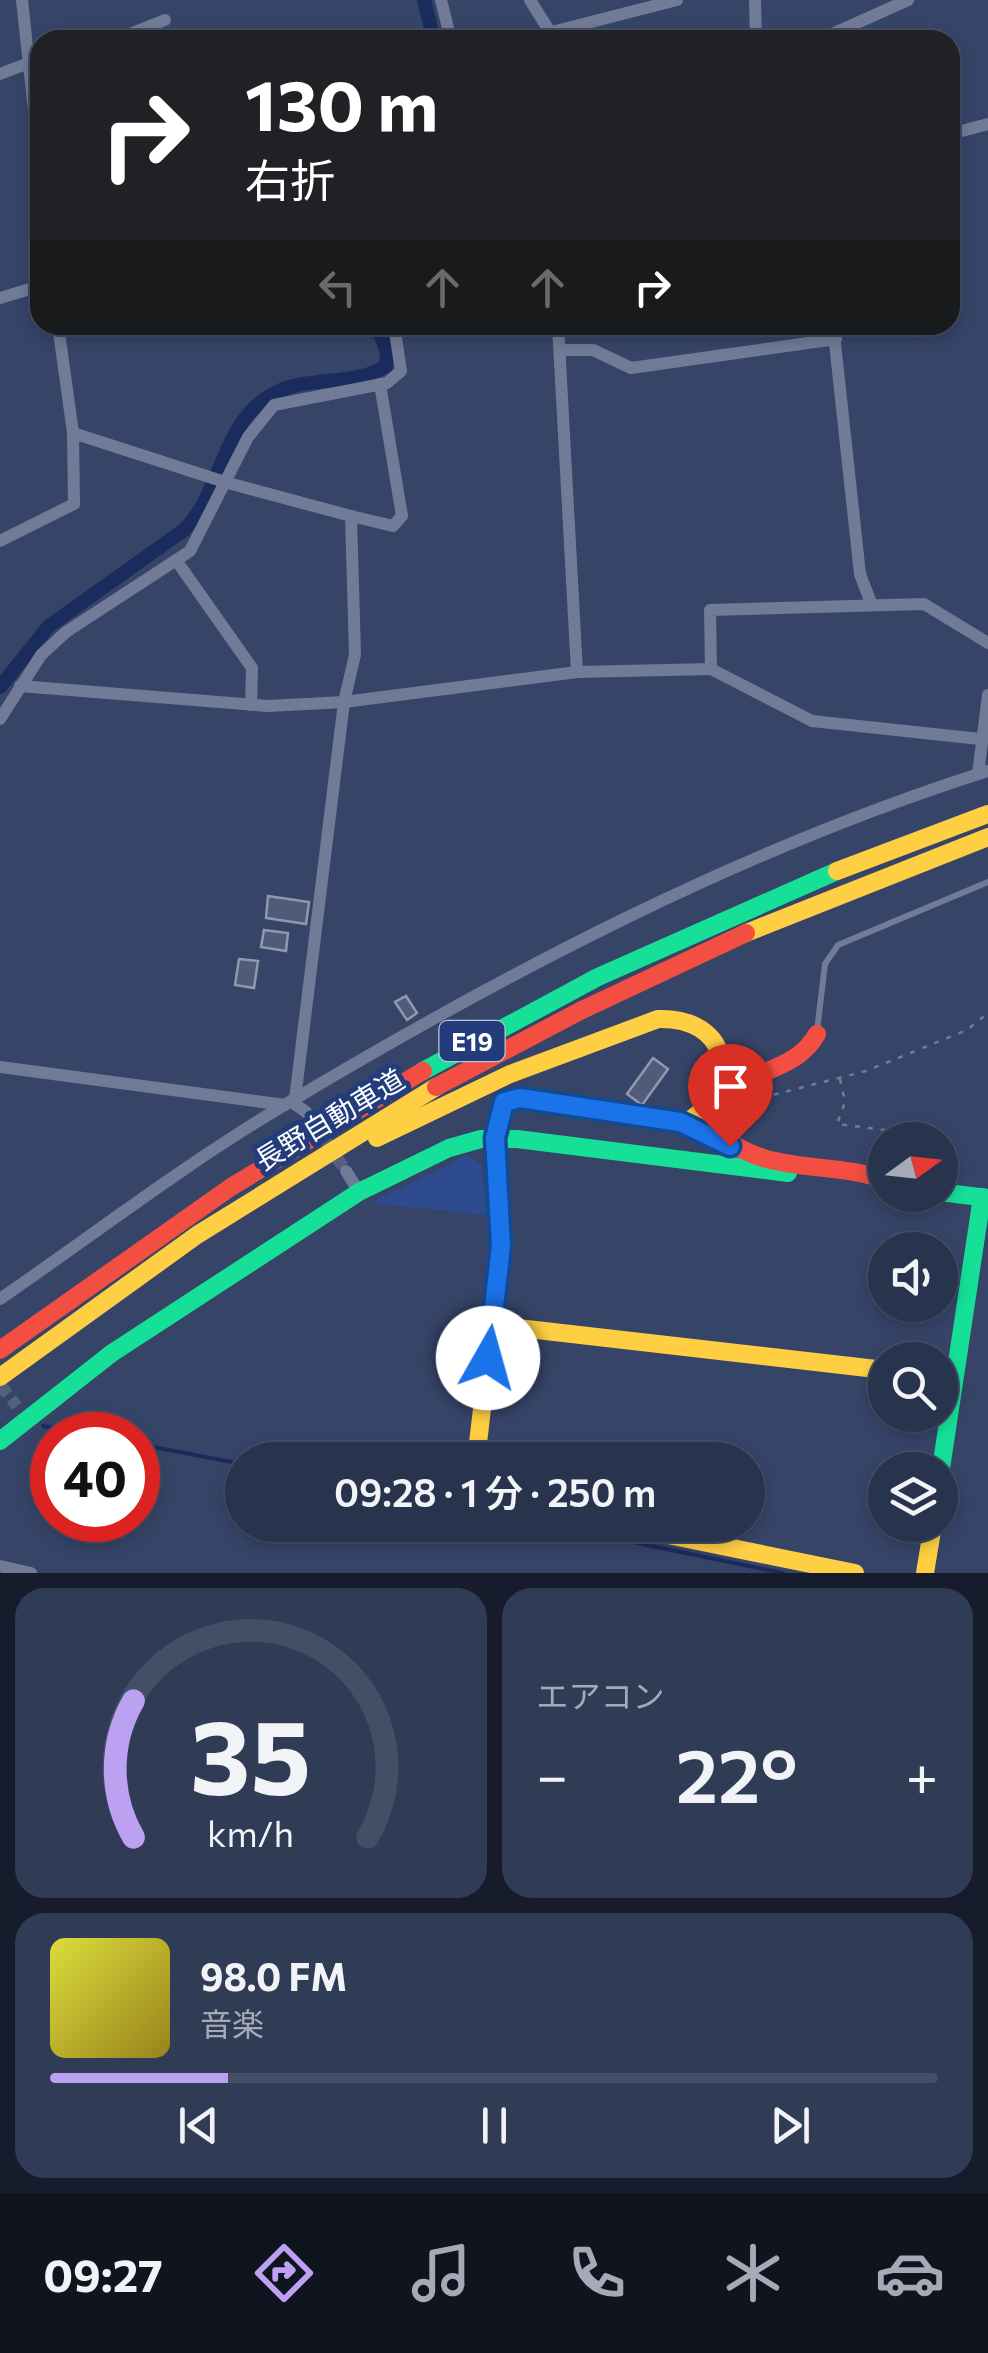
<!DOCTYPE html>
<html lang="ja">
<meta charset="utf-8">
<style>
body{margin:0;font-family:Commissioner,"Noto Sans JP",sans-serif;background:#303b55;color:#f1f3f6;height:100vh;display:flex;flex-direction:column;font-size:38px;white-space:nowrap}
*{box-sizing:border-box;margin:0}
p{font-size:32px;color:#a5aab6}
.icon{flex:none;width:55px;height:55px;fill:none;stroke:currentColor;stroke-width:2;stroke-linecap:round;stroke-linejoin:round}
.map{position:relative;height:1573px;overflow:hidden}
.sheet{display:flex;flex-direction:column;gap:15px;padding:15px;background:#161c2b;flex:1}
.sheet>*{flex:none}
.banner{position:absolute;left:30px;top:30px;width:930px;height:305px;border-radius:30px;box-shadow:0 5px 15px #0003,0 0 0 2px #444e66;background:#202124;color:#fff;overflow:hidden}
.needle{width:65px;rotate:75deg}
.buttons{position:absolute;left:868px;top:1122px;display:grid;gap:20px}
.buttons a{display:grid;place-items:center;width:90px;height:90px;border-radius:50%;background:#28334e;box-shadow:0 5px 15px #0003,0 0 0 2px #444e66;font-size:50px}
.speed{position:absolute;left:30px;top:1412px;display:flex;gap:20px;font-size:50px;font-weight:700;text-align:center}
.speed>*{display:grid;place-content:center;width:130px;height:130px;border-radius:50%;background:#28334e;box-shadow:0 5px 15px #0003,0 0 0 2px #444e66;line-height:1}
.speed .limit{border:15px solid #d22;background:#fff;color:#111}
.pin{position:absolute;display:grid;place-items:center;width:85px;height:85px;color:#fff;margin:-102px -42px;border-radius:50% 50% 50% 0;rotate:-45deg;box-shadow:0 0 10px #0007}
.pin .icon{rotate:45deg}
.me{position:absolute;width:110px;margin:-55px;rotate:7deg;stroke-linejoin:round;filter:drop-shadow(0 0 8px #0008)}
.turn{display:flex;align-items:center;gap:35px;height:210px;padding:0 50px;font-size:45px}
.turn .icon{width:130px;height:130px;stroke-width:2.5}
.turn b{display:block;font-size:70px;line-height:85px}
.lanes{display:flex;align-items:center;height:95px;padding:0 50px;background:#0003;justify-content:center;gap:50px;direction:ltr}
.lanes .off{opacity:.35}
.big{font-size:75px;font-weight:600;line-height:1.1}
.sheet .tile{flex:1;display:flex;flex-direction:column;justify-content:center;gap:15px;min-width:0;padding:0 35px;border-radius:30px;background:#303b55}
.sheet .dial{align-items:center;gap:0}
.dial svg{height:260px;overflow:visible;fill:none;stroke:#444e66;stroke-width:7;stroke-linecap:round;text-anchor:middle}
.dial text{fill:#f1f3f6;stroke:none}
.song{display:flex;align-items:center;gap:30px}
.cover{width:120px;height:120px;border-radius:15px;background:linear-gradient(135deg,hsl(60 70% 55%),hsl(50 70% 35%))}
.played{height:10px;border-radius:5px;background:linear-gradient(90deg,#bca0f2 20%,#444e66 20%)}
.keys{display:flex;justify-content:space-around;direction:ltr}
.heat{display:flex;justify-content:space-between;align-items:center;font-size:55px;direction:ltr}
.sheet .tiles{flex:1;display:grid;gap:15px;grid-template-columns:1fr 1fr}
.tile:last-child{grid-column:span 2}
.trip{position:absolute;left:225px;top:1442px;width:540px;height:100px;border-radius:50px;background:#28334e;box-shadow:0 5px 15px #0003,0 0 0 2px #444e66;font-weight:600;line-height:100px;text-align:center}
.dock{display:flex;height:160px;justify-content:space-around;align-items:center;background:#10141f;color:#a5aab6}
.dock .icon{width:70px;height:70px}
.dock .on{color:#bca0f2}
.dock b{font-size:45px;color:#f1f3f6}
.map>svg:first-child{display:block}
</style>
<div class="map">
<svg width="988" height="1573" viewBox="0 0 988 1573">
<rect width="100%" height="100%" fill="#364468"/>
<polygon fill="#2d4b8e" points="468,1155 481,1165 487,1215 370,1203"/>
<g fill="none" stroke-linecap="round" stroke-linejoin="round">
<g stroke="#1a2c5d" stroke-width="4">
<polyline points="43,1426 90,1435"/>
<polyline points="138,1444 242,1464"/>
<polyline points="550,1525 783,1573"/>
</g>
<g stroke="#1a2c5d" stroke-width="14">
<polyline points="424,0 434,40"/>
<path d="M0 687 49 626 184 530C224 490 221 417 279 391 311 376 356 386 386 366L387 352 377 325"/>
</g>
</g>
<g fill="#4f5b78" stroke="#8f98ad" stroke-width="2.5">
<polygon points="268,896 309,902 306,924 266,918"/>
<polygon points="264,930 288,933 286,951 261,947"/>
<polygon points="239,959 258,961 254,988 235,985"/>
<polygon points="406,996 417,1013 407,1020 395,1002"/>
<polygon points="653,1058 668,1069 642,1105 627,1094"/>
</g>
<g fill="none" stroke-linecap="round" stroke-linejoin="round">
<g stroke="#54607f" stroke-width="12" stroke-dasharray="12 6" stroke-linecap="butt">
<polyline points="306,1112 346,1171"/>
<polyline points="0,1385 17,1406"/>
</g>
<g stroke="#717b97" stroke-width="2.5" stroke-dasharray="5 8" stroke-linecap="butt">
<polyline points="840,1079 845,1102 837,1124 885,1130 904,1123 917,1133"/>
<polyline points="761,1098 866,1071 967,1030 988,1013"/>
</g>
<polyline stroke="#717b97" stroke-width="6" points="817,1031 825,964 838,945 988,882"/>
<g stroke="#717b97" stroke-width="12">
<polyline points="22,0 40,166"/>
<polyline points="441,0 451,40"/>
<polyline points="530,0 555,40"/>
<polyline points="755,0 756,40"/>
<polyline points="552,32 677,0"/>
<polyline points="115,40 165,20"/>
<polyline points="819,40 908,0"/>
<polyline points="0,74 29,63"/>
<polyline points="950,134 988,124"/>
<polyline points="0,298 40,286"/>
<polyline points="58,325 73,433 228,483 351,516 355,655 344,702 295,1099"/>
<polyline points="558,325 577,672"/>
<polyline points="833,325 860,574 871,603"/>
<polyline points="560,350 593,350 631,368 836,339"/>
<polyline points="351,516 393,526 402,516 380,384"/>
<polyline points="0,541 74,504 73,433"/>
<polyline points="176,560 252,668 251,705"/>
<polyline points="711,669 710,610 924,604 988,643"/>
<polyline points="20,686 268,706 344,702 577,672 711,669 812,721 980,739"/>
<polyline points="0,719 41,655 66,632 190,551 248,437 274,405 387,383 401,371 394,325"/>
<polyline points="978,774 988,695"/>
<polyline points="0,1067 285,1105"/>
<polyline points="292,1102 306,1112"/>
<polyline points="346,1171 359,1192"/>
<path d="M0 1299C93 1235 184 1165 281 1107 503 974 739 850 988 771"/>
<polyline points="0,1566 31,1573"/>
</g>
<g stroke="#16e098" stroke-width="18">
<polyline points="423,1071 598,977 837,871"/>
<polyline points="940,1192 988,1198"/>
<polyline points="0,1441 112,1353 359,1192 449,1148 481,1139 517,1139 788,1173"/>
<polyline points="940,1475 982,1197"/>
</g>
<g stroke="#ffcf43" stroke-width="18">
<polyline points="837,871 988,814"/>
<polyline points="746,933 988,837"/>
<path d="M377 1138 510 1074 658 1019C728 1017 743 1082 689 1121L520 1098 500 1108 495 1138"/>
<polyline points="493,1325 885,1370"/>
<polyline points="0,1377 197,1235 436,1087"/>
<polyline points="476,1460 501,1247 495,1138"/>
<polyline points="619,1525 855,1573"/>
<polyline points="925,1573 933,1525"/>
</g>
<g stroke="#f24e42" stroke-width="18">
<path d="M817 1034C789 1084 718 1062 719 1132 761 1176 832 1160 885 1180"/>
<polyline points="436,1087 580,1011 746,933"/>
<polyline points="0,1350 231,1187 423,1071"/>
</g>
</g>
<g fill="none" stroke-linecap="round" stroke-linejoin="round">
<g stroke="#114b97" stroke-width="25">
<polyline id="route" points="488,1358 501,1246 495,1138 504,1102 520,1098 680,1122 730,1146"/>
</g>
<use href="#route" stroke="#1a73e8" stroke-width="18"/>
</g>
<g text-anchor="middle" dominant-baseline="central" stroke-width="10" stroke-linejoin="round" paint-order="stroke">
<rect fill="#223c7c" stroke="#bdc4d8" stroke-width="2.5" x="439.5" y="1021" width="65" height="40" rx="8"/>
<g font-size="25" font-weight="bold" fill="#fff">
<text x="472" y="1041">E19</text>
</g>
<g font-size="28" fill="#fff" stroke="#223c7c">
<text transform="translate(329 1119) rotate(-31)">長野自動車道</text>
</g>
</g>
</svg>
<div class="buttons">
<a><svg class="needle" viewBox="-14 -14 28 28"><path d="M0-13l5 13h-10z" fill="#e53935"/><path d="M0 13l5-13h-10z" fill="#a5aab6"/></svg></a>
<a><svg class="icon" aria-label="sound" viewBox="0 0 24 24"><path d="M4 9h4l5-4v14l-5-4H4zM17 9q2 3 0 6"/></svg></a>
<a><svg class="icon" aria-label="search" viewBox="0 0 24 24"><circle cx="10" cy="10" r="6"/><path d="M15 15l6 6"/></svg></a>
<a><svg class="icon" aria-label="layers" viewBox="0 0 24 24"><path d="M12 4l9 5-9 5-9-5zM3 14l9 5 9-5"/></svg></a>
</div>
<div class="speed"><div class="limit">40</div></div>
<div class="pin" style="left:730px;top:1146px;background:#d93025"><svg class="icon" aria-label="arrive" viewBox="0 0 24 24"><path d="M6 21V4h12l-3 4 3 4H6"/></svg></div>
<svg class="me" style="left:488px;top:1358px" viewBox="-20 -20 40 40"><circle r="19" fill="#fff"/><path d="M0-13L10 11 0 6-10 11z" fill="#1a73e8"/></svg>
<div class="trip">09:28 · 1 分 · 250 m</div>
<div class="banner">
<div class="turn"><svg class="icon" aria-label="right" viewBox="0 0 24 24"><path d="M7 20v-9h11M14 6l5 5-5 5"/></svg><div><b>130 m</b>右折</div></div>
<div class="lanes"><svg class="icon off" aria-label="left" viewBox="0 0 24 24"><path d="M17 20v-9H6M10 6l-5 5 5 5"/></svg><svg class="icon off" aria-label="ahead" viewBox="0 0 24 24"><path d="M12 20V5M6 11l6-6 6 6"/></svg><svg class="icon off" aria-label="ahead" viewBox="0 0 24 24"><path d="M12 20V5M6 11l6-6 6 6"/></svg><svg class="icon" aria-label="right" viewBox="0 0 24 24"><path d="M7 20v-9h11M14 6l5 5-5 5"/></svg></div>
</div>
</div>
<section class="sheet">
<div class="tiles">
<div class="tile dial"><svg viewBox="0 0 100 80">
<path d="M14 69A42 42 0 1 1 86 69"/>
<path d="M14 69A42 42 0 0 1 14 27" stroke="#bca0f2"/>
<text x="50" y="56" font-size="32" font-weight="700">35</text>
<text x="50" y="72" font-size="11">km/h</text>
</svg></div>
<div class="tile"><p>エアコン</p>
<div class="heat"><a>−</a><b class="big">22°</b><a>+</a></div>
</div>
<div class="tile">
<div class="song"><i class="cover"></i><div><b>98.0 FM</b><p>音楽</p></div></div>
<div class="played"></div>
<div class="keys"><svg class="icon" aria-label="previous" viewBox="0 0 24 24"><path d="M18 5L8 12l10 7zM5 5v14"/></svg><svg class="icon" aria-label="pause" viewBox="0 0 24 24"><path d="M8 5v14M16 5v14"/></svg><svg class="icon" aria-label="next" viewBox="0 0 24 24"><path d="M6 5l10 7-10 7zM19 5v14"/></svg></div>
</div>
</div>
</section>
<nav class="dock">
<b>09:27</b>
<svg class="icon on" aria-label="directions" viewBox="0 0 24 24"><path d="M12 3l9 9-9 9-9-9zM9 14v-3h6M13 9l2 2-2 2"/></svg>
<svg class="icon" aria-label="music" viewBox="0 0 24 24"><path d="M9 18V5l10-2v13"/><circle cx="6" cy="18" r="3"/><circle cx="16" cy="16" r="3"/></svg>
<svg class="icon" aria-label="phone" viewBox="0 0 24 24"><path d="M5 4h4l2 5-3 2q2 4 5 5l2-3 5 2v4C11 20 4 13 5 4z"/></svg>
<svg class="icon" aria-label="climate" viewBox="0 0 24 24"><path d="M12 3v18M4 7l16 10M4 17L20 7"/></svg>
<svg class="icon" aria-label="car" viewBox="0 0 24 24"><path d="M5 17H2v-5l4-1 3-4h7l3 4 3 1v5h-3M9 17h6M6 11h13"/><circle cx="7" cy="17" r="2"/><circle cx="17" cy="17" r="2"/></svg>
</nav>
